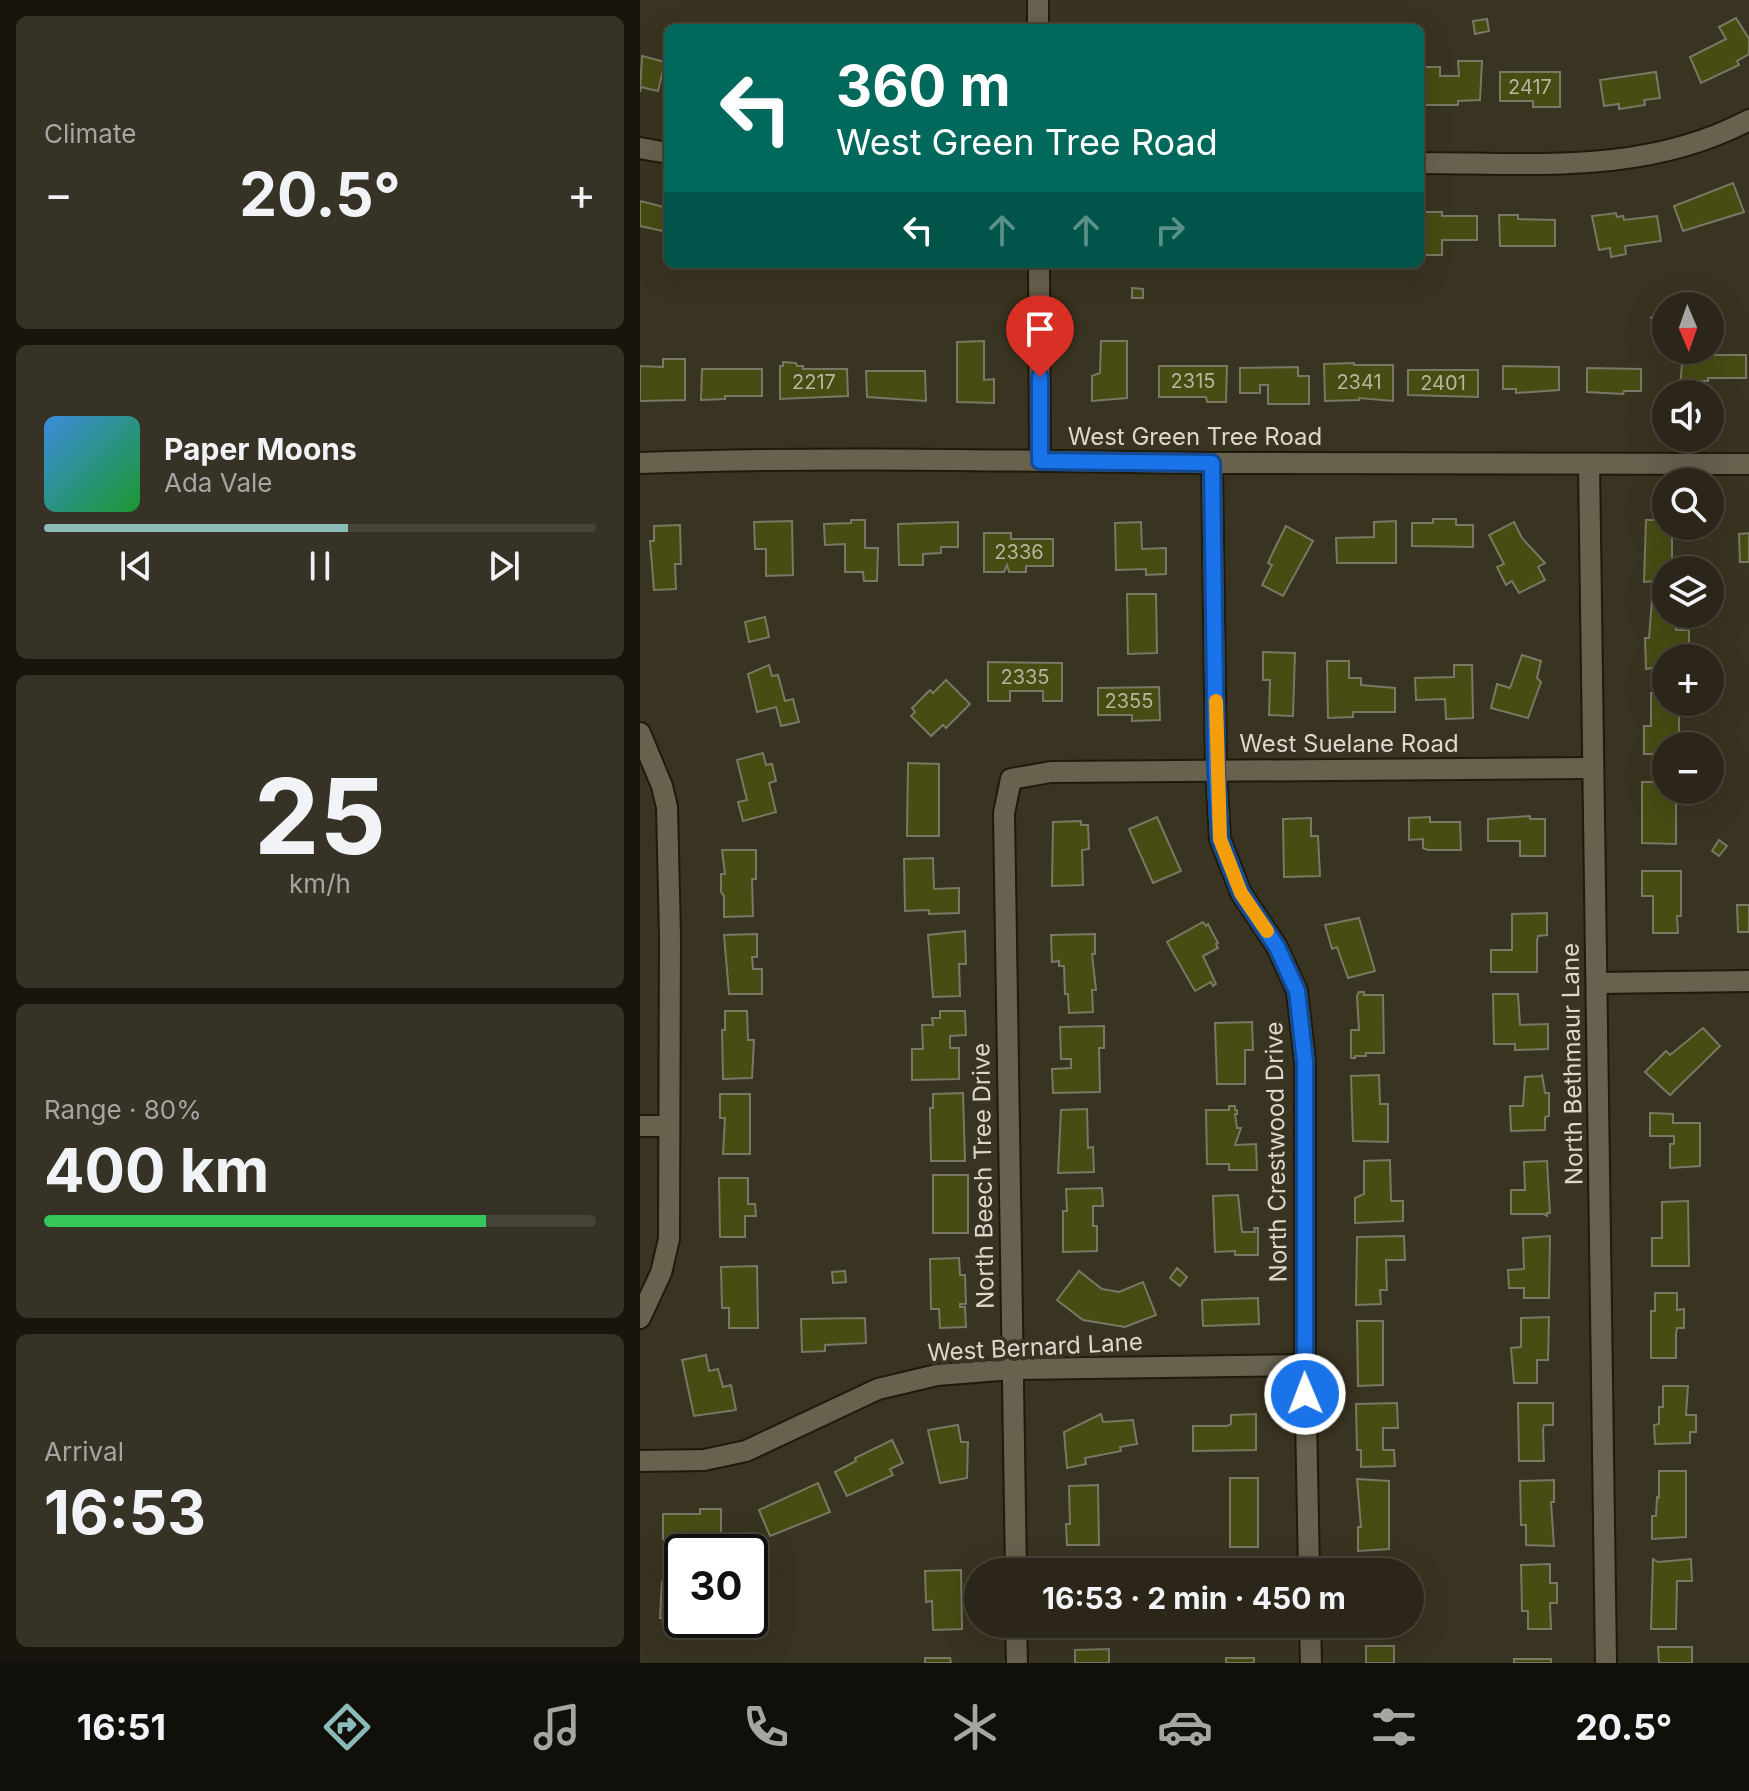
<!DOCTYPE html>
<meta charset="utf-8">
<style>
body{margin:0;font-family:Inter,sans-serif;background:#373226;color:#f1f3f6;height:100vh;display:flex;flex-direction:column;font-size:30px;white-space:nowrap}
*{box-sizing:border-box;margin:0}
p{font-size:26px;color:#a6a5a2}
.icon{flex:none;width:44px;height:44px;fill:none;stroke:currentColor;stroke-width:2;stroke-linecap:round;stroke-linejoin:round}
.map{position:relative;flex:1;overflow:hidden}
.side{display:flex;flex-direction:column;gap:16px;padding:16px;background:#18150e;width:640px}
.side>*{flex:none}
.hud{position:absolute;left:24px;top:24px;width:760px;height:244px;border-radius:12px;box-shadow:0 8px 32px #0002,0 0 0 2px #474338;background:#00695c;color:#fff;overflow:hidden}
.needle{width:52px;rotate:178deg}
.fabs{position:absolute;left:1012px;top:292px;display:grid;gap:16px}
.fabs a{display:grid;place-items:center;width:72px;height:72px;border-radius:50%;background:#2b2619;box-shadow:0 8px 32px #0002,0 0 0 2px #474338;font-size:40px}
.speed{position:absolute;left:24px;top:1534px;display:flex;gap:16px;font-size:40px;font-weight:700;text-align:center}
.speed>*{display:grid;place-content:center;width:104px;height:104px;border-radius:50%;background:#2b2619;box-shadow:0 8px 32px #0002,0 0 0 2px #474338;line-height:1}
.speed .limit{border:4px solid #111;border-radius:12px;background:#fff;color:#111}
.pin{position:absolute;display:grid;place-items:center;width:68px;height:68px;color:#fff;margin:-82px -34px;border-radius:50% 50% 50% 0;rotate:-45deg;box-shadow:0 0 8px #0007}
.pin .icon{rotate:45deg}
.me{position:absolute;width:88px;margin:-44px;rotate:359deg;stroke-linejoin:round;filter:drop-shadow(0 0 6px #0008)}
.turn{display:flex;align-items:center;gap:28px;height:168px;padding:0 40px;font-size:36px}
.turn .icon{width:104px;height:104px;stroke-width:2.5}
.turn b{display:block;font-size:56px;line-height:68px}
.lanes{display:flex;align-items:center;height:76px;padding:0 40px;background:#0003;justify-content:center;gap:40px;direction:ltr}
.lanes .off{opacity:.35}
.big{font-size:60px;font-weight:700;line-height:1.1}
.side .widget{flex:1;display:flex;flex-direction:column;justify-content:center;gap:12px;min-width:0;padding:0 28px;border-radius:12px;background:#373226}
.side .dial{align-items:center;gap:0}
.dial b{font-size:104px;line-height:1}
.song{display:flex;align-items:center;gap:24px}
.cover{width:96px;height:96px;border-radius:12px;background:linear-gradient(135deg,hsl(210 70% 55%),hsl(130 70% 35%))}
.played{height:8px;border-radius:4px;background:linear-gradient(90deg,#8bbbb9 55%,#474338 55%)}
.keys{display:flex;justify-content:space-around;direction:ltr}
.heat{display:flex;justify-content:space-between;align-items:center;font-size:44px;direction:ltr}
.charge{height:12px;border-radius:6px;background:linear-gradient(90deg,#34c759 80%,#474338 0)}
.trip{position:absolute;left:324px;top:1558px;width:460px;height:80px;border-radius:40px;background:#2b2619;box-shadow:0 8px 32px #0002,0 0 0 2px #474338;font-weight:700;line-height:80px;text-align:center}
.tab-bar{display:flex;height:128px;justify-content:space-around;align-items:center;background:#110f0a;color:#a6a5a2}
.tab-bar .icon{width:56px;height:56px}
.tab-bar .selected{color:#8bbbb9}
.tab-bar b{font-size:36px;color:#f1f3f6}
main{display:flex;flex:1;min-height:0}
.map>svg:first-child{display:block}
</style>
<main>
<section class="side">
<div class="widget"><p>Climate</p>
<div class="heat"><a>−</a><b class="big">20.5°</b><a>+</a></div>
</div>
<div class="widget">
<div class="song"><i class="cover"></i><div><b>Paper Moons</b><p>Ada Vale</p></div></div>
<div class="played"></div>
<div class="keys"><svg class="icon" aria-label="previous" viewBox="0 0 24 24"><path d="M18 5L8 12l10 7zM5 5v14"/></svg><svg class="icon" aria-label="pause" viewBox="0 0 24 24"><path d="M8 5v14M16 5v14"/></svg><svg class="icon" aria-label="next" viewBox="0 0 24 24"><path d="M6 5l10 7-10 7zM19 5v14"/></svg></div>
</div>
<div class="widget dial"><b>25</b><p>km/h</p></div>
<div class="widget"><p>Range · 80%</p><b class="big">400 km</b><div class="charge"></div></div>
<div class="widget"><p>Arrival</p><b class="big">16:53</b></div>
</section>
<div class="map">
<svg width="1109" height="1663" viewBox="0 0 1109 1663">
<rect width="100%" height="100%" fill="#393321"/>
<g fill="#484b12" stroke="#777964" stroke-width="2">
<polygon points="1096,18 1109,39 1109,54 1097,61 1099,65 1061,83 1050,57 1086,39 1079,27"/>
<polygon points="847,19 849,31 835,34 833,21"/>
<polygon points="2,56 25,62 18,91 1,87 0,92"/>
<polygon points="818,61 842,61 840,100 818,101 818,105 780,105 780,67 800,67 800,76 819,76"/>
<polygon points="860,72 920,72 920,107 893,107 893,101 860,101"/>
<polygon points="1016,72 1020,98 1004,100 1005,105 979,109 979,104 964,106 960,80"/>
<polygon points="1093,183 1104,212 1043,231 1034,206"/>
<polygon points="0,201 28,208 27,232 0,226"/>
<polygon points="780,212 802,212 802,216 837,216 837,240 802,240 802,255 780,255"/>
<polygon points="976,213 977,217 983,216 984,220 1017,216 1021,241 985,246 986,254 971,257 970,248 959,250 952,216"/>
<polygon points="859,215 878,215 878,219 915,220 915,246 860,246"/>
<polygon points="492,288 503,289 503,298 492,298"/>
<polygon points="1019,310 1026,317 1018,325 1011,318"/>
<polygon points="344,341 344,380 354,379 354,403 317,402 317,342"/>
<polygon points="461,341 487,341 487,398 452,401 452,376 460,373"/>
<polygon points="1043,350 1056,350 1056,355 1106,355 1106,378 1068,378 1068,381 1062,381 1062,388 1040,388"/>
<polygon points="23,359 45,359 45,400 0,401 0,366 23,367"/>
<polygon points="143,362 156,363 157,366 163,366 163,369 207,369 208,396 140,399 140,366 143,366"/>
<polygon points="714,363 714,365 753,365 753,401 719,398 719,400 685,401 684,364"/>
<polygon points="519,366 587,366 586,402 567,402 566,397 519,397"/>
<polygon points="863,366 919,367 919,390 876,393 876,389 863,389"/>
<polygon points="658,367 658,376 669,376 669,404 628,404 628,385 620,385 620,393 600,393 600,368"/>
<polygon points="947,368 1001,369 1001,391 984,391 983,394 947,392"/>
<polygon points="62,369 122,369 122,396 85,396 85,399 61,400"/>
<polygon points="768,370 838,370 838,397 768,395"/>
<polygon points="226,371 285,371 286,401 227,397"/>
<polygon points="793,519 816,519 816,525 833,525 833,547 772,546 772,523 793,523"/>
<polygon points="211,520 225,520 225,548 238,548 237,581 224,581 223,572 205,572 205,544 185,545 184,524 211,523"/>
<polygon points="1006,520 1026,520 1026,526 1032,526 1032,570 1026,570 1026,580 1004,582"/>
<polygon points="152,521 153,575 126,576 126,549 115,549 114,522"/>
<polygon points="756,521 756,563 697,563 696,538 734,537 734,522"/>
<polygon points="318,522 318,547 301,547 301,553 283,554 283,565 259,565 258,524"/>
<polygon points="501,522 502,549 526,548 526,574 506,575 506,569 476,570 475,523"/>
<polygon points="874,522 882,538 905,563 898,567 905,580 879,593 872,581 866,585 857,567 864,564 849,535"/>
<polygon points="40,525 41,564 35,564 36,589 14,590 10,541 14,541 14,526"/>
<polygon points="646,526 673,541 643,596 622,585 632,565 628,563 634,550"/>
<polygon points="344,533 371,533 371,539 413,539 413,566 386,566 386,572 369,572 367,565 364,572 344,572"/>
<polygon points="1109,533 1109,562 1100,562 1099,534"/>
<polygon points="487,594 516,594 517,653 488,654"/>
<polygon points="1012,600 1026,600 1026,614 1036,614 1036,630 1049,630 1049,645 1037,645 1037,658 1026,658 1026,666 1006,669 1005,638 1009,638"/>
<polygon points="125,617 129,637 109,642 105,622"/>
<polygon points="623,652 655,653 653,716 629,715 630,680 623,680"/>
<polygon points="882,655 901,661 897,678 901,682 888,718 851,708 857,684 870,688"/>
<polygon points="687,661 709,661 709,678 721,678 721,685 755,688 755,712 713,712 713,717 688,718"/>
<polygon points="348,662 422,663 422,701 403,701 403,691 370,691 370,701 348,701"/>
<polygon points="129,665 132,676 138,675 145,701 153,699 159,722 141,726 136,707 117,712 108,674"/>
<polygon points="814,665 832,665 833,718 806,719 805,699 776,700 775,678 814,677"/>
<polygon points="306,680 330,704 306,728 303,725 291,736 271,716 275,712 272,708 290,690 293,693"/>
<polygon points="519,687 520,720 492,721 492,715 458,715 458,688"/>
<polygon points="1011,693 1026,693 1026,702 1039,702 1039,746 1026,746 1026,754 1004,754 1004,726 1011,726"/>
<polygon points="123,753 126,765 132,764 136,781 129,783 136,812 103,821 98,802 107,800 97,760"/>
<polygon points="268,763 299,764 299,836 267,836"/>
<polygon points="1002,782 1026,782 1026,790 1036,790 1036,844 1002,843"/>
<polygon points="890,816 890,819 905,819 905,856 880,856 880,841 848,841 848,819"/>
<polygon points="517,817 541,871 513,883 489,829"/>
<polygon points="790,817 790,822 820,822 821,850 788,850 783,848 783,839 769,840 769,818"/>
<polygon points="671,818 671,836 678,836 680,876 644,877 643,819"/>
<polygon points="441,821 441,825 448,825 449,849 442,850 443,885 412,886 413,822"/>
<polygon points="1079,840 1087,846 1079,856 1072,851"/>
<polygon points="82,850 116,850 116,879 112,879 113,916 84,917 84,896 81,892 81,874 85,874"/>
<polygon points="293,858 294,889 319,888 319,913 289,914 289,910 265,911 264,859"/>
<polygon points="1002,871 1041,871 1041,916 1037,916 1038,933 1013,933 1013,896 1002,896"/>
<polygon points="1097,905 1109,905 1109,932 1098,932"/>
<polygon points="907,913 907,935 898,936 897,941 897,972 851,972 851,950 872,950 872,914"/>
<polygon points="719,918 735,971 708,978 697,947 692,949 685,925"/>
<polygon points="563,922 566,926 568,924 578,943 576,944 578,948 563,956 576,984 573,986 571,982 555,991 527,942"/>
<polygon points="325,931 326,964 319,964 320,996 293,997 288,935"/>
<polygon points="117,934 117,957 112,957 113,969 122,969 122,994 89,994 84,935"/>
<polygon points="455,934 455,954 452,954 456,990 452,990 453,1012 429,1013 428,994 425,994 424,966 419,966 419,961 412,962 411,935"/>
<polygon points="719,992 724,992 724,995 743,995 744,1053 726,1053 726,1056 715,1056 715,1058 711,1058 711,1030 719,1030 717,996"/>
<polygon points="853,994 878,994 880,1025 908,1024 908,1049 875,1050 875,1044 854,1044"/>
<polygon points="85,1011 107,1011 108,1040 114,1040 112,1078 83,1079 82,1030 85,1030"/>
<polygon points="300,1011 325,1011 326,1035 310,1036 310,1048 319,1048 319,1079 272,1080 272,1049 283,1049 282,1025 293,1025 292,1018 300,1018"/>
<polygon points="612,1022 613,1050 605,1050 605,1084 577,1084 575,1023"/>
<polygon points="464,1026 464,1048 459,1048 460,1092 413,1093 412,1069 431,1068 431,1059 421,1059 420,1027"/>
<polygon points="1063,1028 1080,1046 1030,1095 1005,1072 1026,1051 1030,1055"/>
<polygon points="902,1074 905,1093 909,1093 909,1116 905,1117 905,1130 871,1131 870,1106 883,1106 885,1077 902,1076"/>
<polygon points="739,1075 740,1104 748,1104 748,1142 713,1141 711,1076"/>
<polygon points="323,1093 325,1161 291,1161 290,1108 293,1108 293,1094"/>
<polygon points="80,1094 110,1094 110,1154 83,1154 85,1118 80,1118"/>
<polygon points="589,1106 595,1106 595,1110 597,1110 597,1114 595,1114 597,1128 601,1128 595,1145 616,1144 617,1170 589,1170 589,1164 567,1164 566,1110 589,1110"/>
<polygon points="447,1109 448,1148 453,1147 454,1172 418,1173 421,1110"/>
<polygon points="1010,1113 1033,1114 1033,1123 1060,1123 1060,1166 1030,1168 1030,1144 1034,1144 1034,1136 1010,1136"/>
<polygon points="750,1160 751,1201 763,1201 763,1221 715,1223 715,1198 724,1194 724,1161"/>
<polygon points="907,1161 910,1213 907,1213 907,1216 904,1214 871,1214 871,1190 885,1190 884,1162"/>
<rect x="293" y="1175" width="35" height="58"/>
<polygon points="79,1178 108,1178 108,1204 115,1204 116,1216 105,1216 105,1237 80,1237"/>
<polygon points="462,1188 463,1206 453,1206 453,1226 457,1226 457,1251 423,1252 423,1211 427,1211 426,1189"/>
<polygon points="598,1195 602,1232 615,1232 614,1228 618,1228 618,1255 595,1255 595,1251 575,1252 573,1196"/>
<polygon points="1048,1201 1049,1266 1012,1266 1012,1238 1022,1238 1022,1202"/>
<polygon points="764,1236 765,1260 746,1260 747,1290 740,1290 741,1304 716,1305 717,1237"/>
<polygon points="910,1236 909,1298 884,1298 884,1288 869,1288 868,1270 884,1269 883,1238"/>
<polygon points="319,1258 320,1275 325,1275 326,1304 320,1304 320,1307 325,1307 326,1327 300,1328 299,1309 291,1309 290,1259"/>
<polygon points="117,1266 118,1328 89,1328 89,1308 82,1308 81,1267"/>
<polygon points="537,1268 547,1277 540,1286 530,1278"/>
<polygon points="205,1271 206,1282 193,1283 192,1272"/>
<polygon points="439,1271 462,1289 479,1292 503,1282 516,1315 485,1327 443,1320 417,1300"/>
<polygon points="1015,1293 1037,1293 1037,1310 1044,1309 1044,1328 1037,1328 1036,1334 1036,1358 1011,1358 1011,1311 1015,1311"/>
<polygon points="618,1298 619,1324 563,1326 562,1300"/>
<polygon points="909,1317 908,1360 897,1360 897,1383 874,1383 871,1348 881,1347 881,1318"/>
<polygon points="225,1318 226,1343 185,1345 185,1351 162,1352 161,1319"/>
<polygon points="717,1321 743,1321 743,1385 718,1386"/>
<polygon points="66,1355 69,1371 78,1369 83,1387 91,1385 96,1410 54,1416 42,1360"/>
<polygon points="1023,1386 1048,1386 1046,1415 1056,1415 1056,1432 1050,1432 1050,1443 1015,1444 1014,1425 1019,1424 1019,1407 1023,1407"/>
<polygon points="757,1403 758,1428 743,1428 743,1450 754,1450 755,1466 721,1467 721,1450 717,1450 716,1404"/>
<polygon points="878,1403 913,1403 913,1425 904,1425 903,1429 904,1461 879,1461"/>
<polygon points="461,1414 463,1422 493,1420 497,1444 480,1447 481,1451 445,1458 446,1464 427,1468 424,1432"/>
<polygon points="616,1414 616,1450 553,1451 553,1426 587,1426 591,1424 591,1415"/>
<polygon points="318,1425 321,1442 328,1442 327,1478 300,1483 288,1430"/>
<polygon points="252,1440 263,1463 250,1469 253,1475 207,1496 195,1472 216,1461 215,1458"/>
<polygon points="1019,1471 1046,1471 1046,1537 1012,1539 1012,1516 1016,1516 1017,1497 1019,1498"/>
<rect x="590" y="1478" width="28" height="69"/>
<polygon points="717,1479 749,1481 749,1549 718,1551 718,1527 721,1527"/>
<polygon points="914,1480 914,1502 911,1502 914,1546 886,1545 886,1525 881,1525 880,1481"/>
<polygon points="178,1483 190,1512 130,1536 119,1510"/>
<polygon points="458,1485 459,1545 427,1545 426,1524 430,1524 429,1486"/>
<polygon points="60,1509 81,1509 81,1540 23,1539 23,1514 60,1514"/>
<polygon points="1013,1559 1018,1562 1051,1559 1052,1581 1037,1581 1036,1629 1011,1629"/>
<polygon points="614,1563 614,1572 585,1572 585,1564"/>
<rect x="729" y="1563" width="28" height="9"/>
<polygon points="457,1564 457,1572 432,1572 432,1565"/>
<polygon points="910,1564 910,1583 917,1583 917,1603 910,1603 911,1629 888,1629 888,1611 882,1611 881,1565"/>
<polygon points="321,1570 322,1629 293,1630 292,1601 286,1602 285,1571"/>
<polygon points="22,1582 42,1582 42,1620 47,1620 47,1632 25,1632 25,1618 20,1618"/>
<rect x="436" y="1624" width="28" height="8"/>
<polygon points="590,1624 615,1624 615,1631 591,1632"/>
<polygon points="717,1624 757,1624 757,1632 717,1633"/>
<rect x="726" y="1646" width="28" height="17"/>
<polygon points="1018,1647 1052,1647 1052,1663 1019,1663"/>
<polygon points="469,1649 469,1663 435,1663 435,1650"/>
<polygon points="285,1658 310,1658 311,1663 285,1663"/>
<rect x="586" y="1658" width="28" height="5"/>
<rect x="874" y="1659" width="37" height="4"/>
</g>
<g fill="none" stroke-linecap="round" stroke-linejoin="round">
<g stroke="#201a09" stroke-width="24">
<g id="minor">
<polyline points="398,0 398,28"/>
<polyline points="0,148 28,153"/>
<path d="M780 163C893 163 1005 175 1109 120"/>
<polyline points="399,264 400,461"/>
<polyline points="572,463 576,769 580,839 601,893 637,947 657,991 665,1062 665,1365 669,1572"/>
<polyline points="949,464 966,1663"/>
<polyline points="0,733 22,786 27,807 30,936 29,1239 21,1273 0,1318"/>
<polyline points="957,983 1109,981"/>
<polyline points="0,1126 29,1126"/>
<polyline points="0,1461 64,1460 106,1451 238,1389 297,1375 372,1369 665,1365"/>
<polyline points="376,1572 364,813 371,779 411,772 952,768"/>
<polyline points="376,1624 377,1663"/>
<polyline points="670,1624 671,1663"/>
</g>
</g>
<g stroke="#201a09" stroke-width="24">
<path id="tertiary" d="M0 463C190 456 380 461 570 463 749 465 929 464 1109 464"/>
</g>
<use href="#minor" stroke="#68614e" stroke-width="20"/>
<use href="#tertiary" stroke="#68614e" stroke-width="20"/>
</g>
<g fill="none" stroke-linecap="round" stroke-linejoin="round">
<g stroke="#114b97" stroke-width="20">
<polyline id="route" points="400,377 400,461 572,463 576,769 580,839 601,893 637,947 657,991 665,1062 665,1394"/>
</g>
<use href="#route" stroke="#1a73e8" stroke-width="14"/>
<polyline stroke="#f59e0b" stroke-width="14" points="576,701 580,839 601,893 627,931"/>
</g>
<g text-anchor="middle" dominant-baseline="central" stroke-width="8" stroke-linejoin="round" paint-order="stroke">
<g font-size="20" fill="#b6b49e">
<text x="890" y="87">2417</text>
<text x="553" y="381">2315</text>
<text x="174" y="382">2217</text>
<text x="719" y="382">2341</text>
<text x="803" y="383">2401</text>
<text x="379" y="552">2336</text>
<text x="385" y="677">2335</text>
<text x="489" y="701">2355</text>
</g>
<g font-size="24" fill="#dbd7cc" stroke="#393321">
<text x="555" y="436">West Green Tree Road</text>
<text x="709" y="743">West Suelane Road</text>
<text transform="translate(932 1064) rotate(-91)">North Bethmaur Lane</text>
<text transform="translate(636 1152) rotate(-91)">North Crestwood Drive</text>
<text transform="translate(343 1176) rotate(-91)">North Beech Tree Drive</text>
<text transform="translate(395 1347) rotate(-3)">West Bernard Lane</text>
</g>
</g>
</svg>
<div class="fabs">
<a><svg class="needle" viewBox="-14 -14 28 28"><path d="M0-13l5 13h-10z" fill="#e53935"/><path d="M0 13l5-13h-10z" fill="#a6a5a2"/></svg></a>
<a><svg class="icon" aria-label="sound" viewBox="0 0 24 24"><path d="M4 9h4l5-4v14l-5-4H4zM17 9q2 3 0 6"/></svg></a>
<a><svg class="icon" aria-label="search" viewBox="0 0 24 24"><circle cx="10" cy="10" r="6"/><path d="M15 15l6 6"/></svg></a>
<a><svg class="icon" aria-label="layers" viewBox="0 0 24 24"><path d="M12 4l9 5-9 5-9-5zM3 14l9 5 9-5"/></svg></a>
<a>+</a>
<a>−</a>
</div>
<div class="speed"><div class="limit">30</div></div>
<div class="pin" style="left:400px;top:377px;background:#d93025"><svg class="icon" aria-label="arrive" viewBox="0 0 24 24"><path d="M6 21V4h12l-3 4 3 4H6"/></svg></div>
<svg class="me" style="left:665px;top:1394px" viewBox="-20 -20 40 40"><circle r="17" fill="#1a73e8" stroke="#fff" stroke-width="3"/><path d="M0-11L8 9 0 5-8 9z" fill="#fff"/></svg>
<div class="trip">16:53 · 2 min · 450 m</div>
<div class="hud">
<div class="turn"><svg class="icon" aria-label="left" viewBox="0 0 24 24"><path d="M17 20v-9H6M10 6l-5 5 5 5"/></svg><div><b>360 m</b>West Green Tree Road</div></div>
<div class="lanes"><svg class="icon" aria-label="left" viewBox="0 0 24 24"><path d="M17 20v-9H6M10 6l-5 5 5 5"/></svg><svg class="icon off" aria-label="ahead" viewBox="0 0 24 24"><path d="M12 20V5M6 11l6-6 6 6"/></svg><svg class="icon off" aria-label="ahead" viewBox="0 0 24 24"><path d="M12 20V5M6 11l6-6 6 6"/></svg><svg class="icon off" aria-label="right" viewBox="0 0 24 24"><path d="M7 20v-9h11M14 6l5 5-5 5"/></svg></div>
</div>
</div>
</main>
<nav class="tab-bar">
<b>16:51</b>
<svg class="icon selected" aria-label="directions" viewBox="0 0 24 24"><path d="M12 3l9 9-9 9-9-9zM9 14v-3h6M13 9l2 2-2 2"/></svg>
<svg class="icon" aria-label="music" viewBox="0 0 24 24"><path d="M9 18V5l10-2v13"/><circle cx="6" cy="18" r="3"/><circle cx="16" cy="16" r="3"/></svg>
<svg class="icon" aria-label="phone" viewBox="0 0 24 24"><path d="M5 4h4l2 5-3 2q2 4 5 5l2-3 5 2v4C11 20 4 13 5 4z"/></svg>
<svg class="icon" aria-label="climate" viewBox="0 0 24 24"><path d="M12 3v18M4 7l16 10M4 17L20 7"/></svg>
<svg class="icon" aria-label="car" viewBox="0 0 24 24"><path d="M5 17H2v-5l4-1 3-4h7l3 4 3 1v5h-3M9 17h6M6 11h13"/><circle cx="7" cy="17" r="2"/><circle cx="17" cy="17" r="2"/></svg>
<svg class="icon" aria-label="filters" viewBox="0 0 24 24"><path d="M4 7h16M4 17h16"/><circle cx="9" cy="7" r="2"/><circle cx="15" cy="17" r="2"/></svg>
<b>20.5°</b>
</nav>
